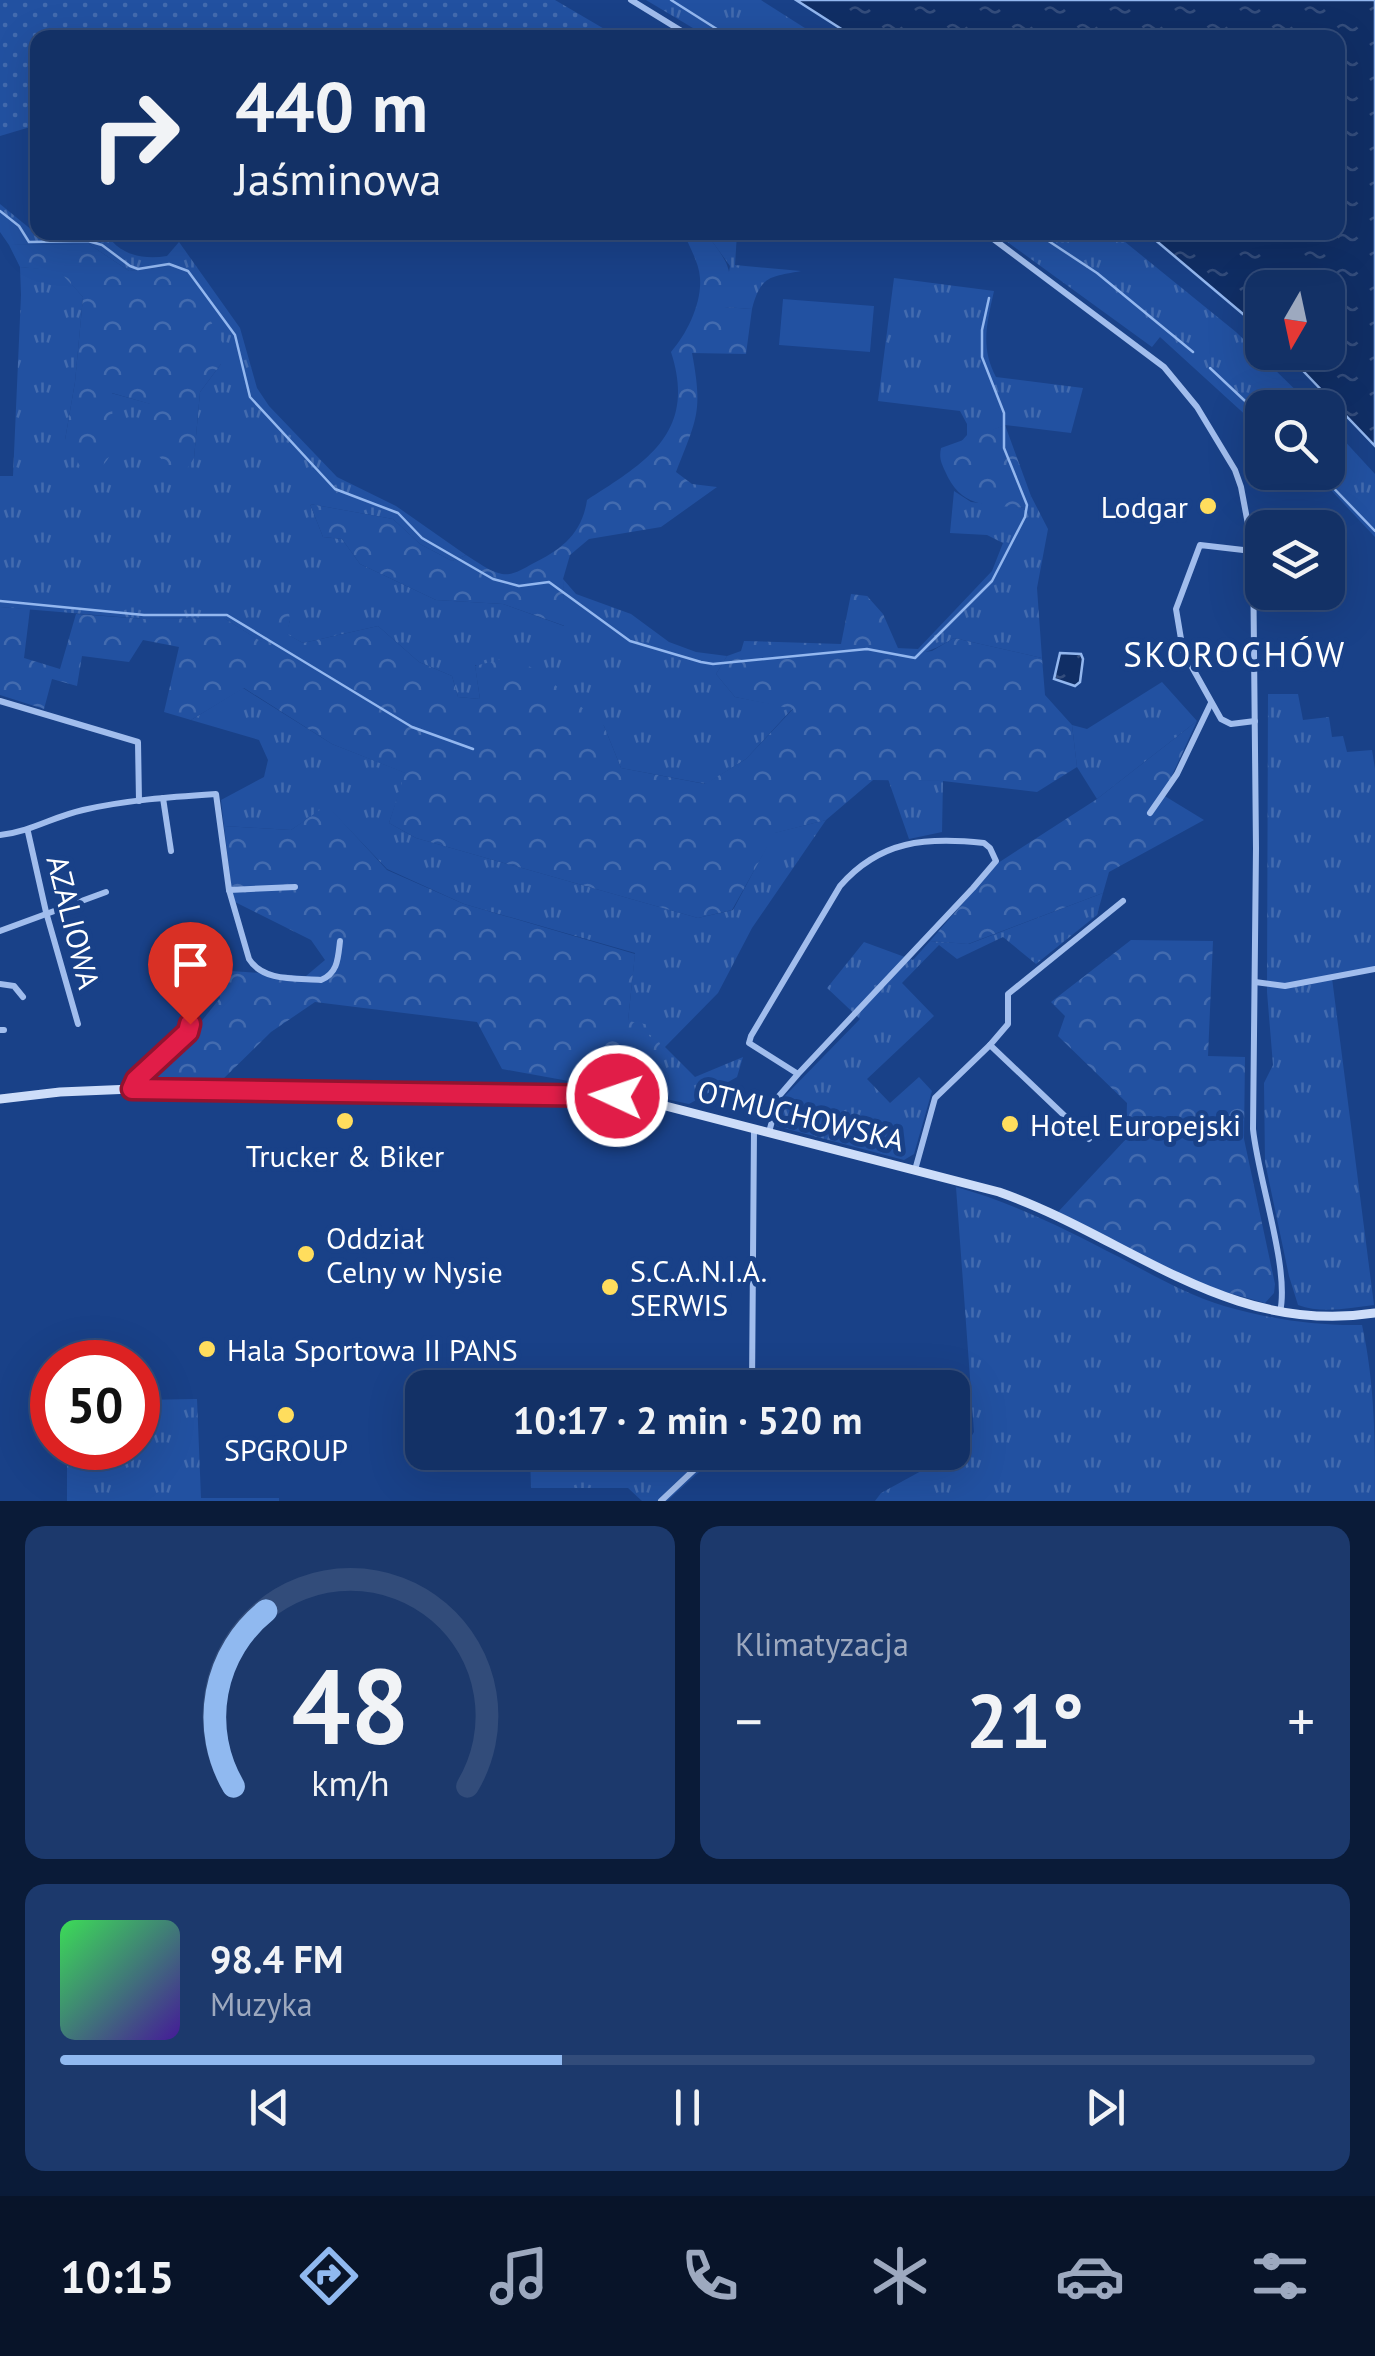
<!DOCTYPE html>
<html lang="pl">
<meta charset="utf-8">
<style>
body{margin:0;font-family:"PT Sans",sans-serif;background:#1c396c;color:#f1f3f6;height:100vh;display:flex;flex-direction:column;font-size:38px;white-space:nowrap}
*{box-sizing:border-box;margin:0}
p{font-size:32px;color:#9da9bf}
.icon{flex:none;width:55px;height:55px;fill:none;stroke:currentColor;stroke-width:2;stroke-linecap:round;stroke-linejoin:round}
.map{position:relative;height:1501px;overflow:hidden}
.sheet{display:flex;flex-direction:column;gap:25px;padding:25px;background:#0a1b38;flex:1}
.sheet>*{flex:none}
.hud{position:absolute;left:30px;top:30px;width:1315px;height:210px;border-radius:20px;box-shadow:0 10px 40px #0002,0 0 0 2px #324c7a;background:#133166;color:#f1f3f6;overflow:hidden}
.needle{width:65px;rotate:189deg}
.tools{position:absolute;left:1245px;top:270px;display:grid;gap:20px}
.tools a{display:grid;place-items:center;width:100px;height:100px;border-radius:20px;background:#133166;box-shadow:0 10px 40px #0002,0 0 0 2px #324c7a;font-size:50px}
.speed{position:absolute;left:30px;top:1340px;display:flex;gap:20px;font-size:50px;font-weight:700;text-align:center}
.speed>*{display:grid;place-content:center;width:130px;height:130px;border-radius:50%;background:#133166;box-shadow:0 10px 40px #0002,0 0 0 2px #324c7a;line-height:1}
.speed .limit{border:15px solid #d22;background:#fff;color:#111}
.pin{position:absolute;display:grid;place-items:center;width:85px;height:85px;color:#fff;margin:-102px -42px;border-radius:50% 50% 50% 0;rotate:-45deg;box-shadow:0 0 10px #0007}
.pin .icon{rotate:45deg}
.me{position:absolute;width:110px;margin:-55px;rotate:273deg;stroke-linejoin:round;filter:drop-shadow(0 0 8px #0008)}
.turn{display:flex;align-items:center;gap:35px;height:210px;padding:0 40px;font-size:45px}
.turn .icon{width:130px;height:130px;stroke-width:2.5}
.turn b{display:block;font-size:70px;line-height:85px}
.big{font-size:75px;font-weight:700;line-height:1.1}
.sheet .card{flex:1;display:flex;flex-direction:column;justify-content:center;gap:15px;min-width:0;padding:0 35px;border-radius:20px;background:#1c396c}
.sheet .dial{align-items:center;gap:0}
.dial svg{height:260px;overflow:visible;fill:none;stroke:#324c7a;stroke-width:7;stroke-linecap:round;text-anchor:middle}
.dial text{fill:#f1f3f6;stroke:none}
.song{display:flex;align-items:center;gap:30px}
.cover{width:120px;height:120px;border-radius:15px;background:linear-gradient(135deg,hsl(130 70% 55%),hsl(260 70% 35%))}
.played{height:10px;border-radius:5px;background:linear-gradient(90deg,#90b9f0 40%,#324c7a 40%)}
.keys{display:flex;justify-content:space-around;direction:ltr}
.heat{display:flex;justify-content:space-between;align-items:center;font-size:55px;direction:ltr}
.sheet .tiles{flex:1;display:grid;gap:25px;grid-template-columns:1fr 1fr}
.card:last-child{grid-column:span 2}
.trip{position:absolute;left:405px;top:1370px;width:565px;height:100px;border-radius:20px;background:#133166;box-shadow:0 10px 40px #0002,0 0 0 2px #324c7a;font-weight:700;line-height:100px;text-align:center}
.dock{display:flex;height:160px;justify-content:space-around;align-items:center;background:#081429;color:#9da9bf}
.dock .icon{width:70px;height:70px}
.dock .selected{color:#90b9f0}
.dock b{font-size:45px;color:#f1f3f6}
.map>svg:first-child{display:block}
</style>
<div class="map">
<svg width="1375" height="1501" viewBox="0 0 1375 1501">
<defs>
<pattern id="grass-tufts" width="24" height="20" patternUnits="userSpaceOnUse" patternTransform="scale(2.5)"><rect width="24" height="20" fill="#2251a1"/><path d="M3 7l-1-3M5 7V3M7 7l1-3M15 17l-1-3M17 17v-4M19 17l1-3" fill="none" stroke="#436baf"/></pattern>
<pattern id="forest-crowns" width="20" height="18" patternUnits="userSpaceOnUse" patternTransform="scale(2.5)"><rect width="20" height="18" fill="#2251a1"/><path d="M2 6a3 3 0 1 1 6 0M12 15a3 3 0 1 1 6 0" fill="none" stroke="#436baf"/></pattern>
<pattern id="park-dots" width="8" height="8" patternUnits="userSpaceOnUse" patternTransform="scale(2.5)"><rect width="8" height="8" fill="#2251a1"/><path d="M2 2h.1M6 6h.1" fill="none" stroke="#436baf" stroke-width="1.8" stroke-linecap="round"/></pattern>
<pattern id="water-ripples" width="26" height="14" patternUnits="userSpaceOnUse" patternTransform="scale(2.5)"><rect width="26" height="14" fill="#102e65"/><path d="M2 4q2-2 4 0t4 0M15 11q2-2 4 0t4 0" fill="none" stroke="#344d7c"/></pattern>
</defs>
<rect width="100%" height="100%" fill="#194188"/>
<g fill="url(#grass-tufts)">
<polygon points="646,0 761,0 819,37 708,37"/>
<path d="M0 204 33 231 106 233C119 255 143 260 167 256L179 242 240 328 257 388 269 406 337 477 396 506 466 555 452 561 420 544 393 519 310 504 323 537 342 539 360 564 436 600 503 604 564 626 563 579 576 594 631 614 669 642 696 652 727 656 716 674 735 697 793 708 746 759 706 784 621 768 604 726 475 665 480 699 458 697 452 676 419 662 378 626 303 643 286 634 290 620 263 643 224 618 144 619 0 607V476H13L21 295 20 267 59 270 83 297 75 382 65 440 111 393 151 404 194 458 200 392 221 364 164 267 129 271 89 244 9 245 0 232Z"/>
<path d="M706 233H737L735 265 801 271C770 277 761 275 752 309L723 307 730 266Z"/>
<polygon points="995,233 1114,233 1236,332 1313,407 1262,408 1262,430 1160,337 1152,347"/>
<path d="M894 278 994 291C987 323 980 347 996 377L1083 388 1071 433 1005 425 959 444 967 435V424L960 411 878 401Z"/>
<polygon points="1328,423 1375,474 1375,537 1315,473 1328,472"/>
<path d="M954 491 971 502 1024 508 1031 496 1048 529 1037 588 1042 658 954 638C938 648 919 657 901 655L896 648 918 649 992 571 1003 543 987 535 950 533Z"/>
<polygon points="1162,682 1197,721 1097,799 1077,767 1072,725 1087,729"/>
<polygon points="243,688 332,744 406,773 389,823 416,838 698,918 733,910 774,833 826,820 752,928 718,993 665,1047 695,1077 743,1057 737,1077 689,1104 657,1097 668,1087 669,1076 628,1021 635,953 464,904 387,869 327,806 291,830 224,826 221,800 264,777 268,760 259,740 191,720"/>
<path d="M1268 694H1298L1303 720 1329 717 1332 737 1343 736 1347 752 1372 750 1375 769V970L1332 978 1374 1305C1349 1308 1322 1314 1298 1305L1289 1276 1265 1162 1264 1083 1273 1065 1267 992Z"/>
<polygon points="888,779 943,781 942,832 909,839"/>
<polygon points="1103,893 1097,915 1036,964 1003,937 957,959 939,945 902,983 934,1016 867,1079 890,1103 919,1077 932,1091 914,1154 904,1160 776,1126 782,1099 860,1019 827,988 864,942 913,960 930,941 969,944"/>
<path d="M956 1187C1014 1203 1065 1229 1119 1257 1153 1275 1187 1295 1224 1306 1269 1319 1315 1326 1362 1325 1375 1384 1375 1441 1375 1501H875L881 1493 965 1447 974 1432Z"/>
<polygon points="197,1399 201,1498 279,1498 279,1501 67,1501 67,1448 138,1448 138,1400"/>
<polygon points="530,1453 719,1452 720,1453 667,1501 642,1501 628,1488 531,1488"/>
</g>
<g fill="url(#forest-crowns)">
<path d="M684 233H706C727 262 737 270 724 307L752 309 746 354 692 353C703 412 697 418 676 472L692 484 717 487 661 527 589 539 570 555 563 579 565 626 503 604 436 600 360 564 342 539 323 537 310 504 393 519 420 544 452 561 466 555C476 561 490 572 502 574 512 576 523 569 532 564 561 550 582 534 587 500 647 462 697 432 671 352 687 334 702 303 700 278 699 262 689 247 684 233Z"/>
<path d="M89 244 129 271 164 267 183 269 223 344 221 364 200 392 194 458 187 469 169 467 150 447V404L112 393C110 431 127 453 87 478L65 440 75 382 83 297 59 271 20 267 9 245Z"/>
<path d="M1005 425 1031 496 1025 508C987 504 962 510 945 471 941 462 939 458 941 448Z"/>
<polygon points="851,594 867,596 883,614 901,655 932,651 954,638 1042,658 1045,695 1072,725 1077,767 1037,792 943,781 873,780 826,820 775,833 732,910 698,918 416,838 389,823 405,773 332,744 244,688 191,720 164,712 179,647 143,640 129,662 82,656 77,686 52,679 44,709 0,695 0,607 30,609 24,658 60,669 76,614 144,619 224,618 262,642 271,601 287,600 290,620 287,634 303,643 378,626 419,662 452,676 458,697 480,699 475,666 506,658 536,669 604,726 621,768 705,784 746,759 793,709 735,697 716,674 727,656 741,651 744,641 841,644"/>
<polygon points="1197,721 1163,795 1204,820 1109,872 1103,893 968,944 930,941 998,863 1097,799"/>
<polygon points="327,805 387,870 464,904 635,954 628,1021 650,1025 649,1036 660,1043 656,1058 669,1076 668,1087 657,1097 502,1069 477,1022 315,1002 271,1032 219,1083 141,1080 192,1033 220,998 216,970 306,976 325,960 311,940 233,901 224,826 291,830"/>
<polygon points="1131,940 1213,941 1208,1056 1245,1057 1244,1139 1275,1284 1274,1293 1265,1303 1201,1285 1058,1212 1126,1139 1127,1103 1058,1036 1065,1016 1051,1002"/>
</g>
<polygon fill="url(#park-dots)" points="0,0 555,0 618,37 38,38 37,125 0,136"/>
<polygon fill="#2251a1" points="783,299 874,306 870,352 779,345"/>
<g fill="url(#water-ripples)" stroke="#93b7ef" stroke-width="2.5">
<polygon points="796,0 1375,0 1375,446 1286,353 1328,352 1328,288 1262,288 1262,330 1147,233 1338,232 1338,38 854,37"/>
<polygon points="1060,653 1081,654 1083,659 1080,682 1075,686 1054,679"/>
</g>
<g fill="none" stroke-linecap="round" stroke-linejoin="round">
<g stroke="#93b7ef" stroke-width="2.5">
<polyline points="671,0 731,38"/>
<polyline points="0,211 19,226 29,242 88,241 102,245 130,266 138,269 169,264 188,271 235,335 250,397 335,489 398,513 422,538 493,579 519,586 549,582 630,641 701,662 713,664 867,649 915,658 992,581 1025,517 1027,505 1004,448 1004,413 982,357 982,330 989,298"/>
<polyline points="1035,232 1097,273 1193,352"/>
<polyline points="1210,368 1262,417"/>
<polyline points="1318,472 1375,531"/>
<polyline points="1279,487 1291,472"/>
<polyline points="0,601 144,615 227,615 412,727 473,749"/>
</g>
<g stroke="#a1bded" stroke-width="6">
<polyline points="631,0 693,38"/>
<path d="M984 232 1164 367 1197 407 1235 470 1241 487 1253 551 1256 848 1253 1129C1258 1179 1290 1269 1280 1312"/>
<polyline points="1252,551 1200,545 1176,609 1183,651 1221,719 1231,724 1255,721"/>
<polyline points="0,701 138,742 139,801"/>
<polyline points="163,798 171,851"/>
<polyline points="1150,813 1177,774 1211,703"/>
<polyline points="28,832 46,912 78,1024"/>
<path d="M0 835C33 831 52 817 83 810 126 800 171 797 216 794L229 890 249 959C263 982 297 978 321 980 338 973 338 958 340 941"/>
<polyline points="229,890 295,887"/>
<polyline points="0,931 106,892"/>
<polyline points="1255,982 1285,986 1375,969"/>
<polyline points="0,984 14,986 23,997"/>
<polyline points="0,1030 4,1030"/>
<polyline points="132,1089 136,1079 188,1032 190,1024 182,986"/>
<path d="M769 1132 779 1096 798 1074 749 1043 751 1036 840 886C880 840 926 837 984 843L990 848 996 861 973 888 798 1074"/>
<polyline points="1089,1139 990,1045 1008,1024 1008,994 1123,901"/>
<polyline points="915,1170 935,1098 990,1045"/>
<polyline points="752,1388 754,1129"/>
<polyline points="661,1501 713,1452"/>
</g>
<path stroke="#cdddf9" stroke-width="9" d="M0 1099 60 1092 132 1089 563 1094 650 1102 999 1192C1128 1237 1228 1336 1375 1313"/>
</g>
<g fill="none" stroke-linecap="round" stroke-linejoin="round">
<g stroke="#92132f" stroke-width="25">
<polyline id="route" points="190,1024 188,1032 136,1080 132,1089 617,1096"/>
</g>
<use href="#route" stroke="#e11d48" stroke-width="18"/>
</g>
<g fill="#ffdd5d" stroke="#194188" stroke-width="4">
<circle cx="1208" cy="506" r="10"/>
<circle cx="345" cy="1121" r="10"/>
<circle cx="1010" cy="1124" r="10"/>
<circle cx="306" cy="1254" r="10"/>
<circle cx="610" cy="1287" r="10"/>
<circle cx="207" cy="1349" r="10"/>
<circle cx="286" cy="1415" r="10"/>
</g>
<g text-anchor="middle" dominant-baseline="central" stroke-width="10" stroke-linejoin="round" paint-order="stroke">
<g font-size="30" fill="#fff" stroke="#194188" text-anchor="start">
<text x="1188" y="506" text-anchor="end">Lodgar</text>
<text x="1030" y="1124">Hotel Europejski</text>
<text x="345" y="1155" text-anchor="middle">Trucker &amp; Biker</text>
<text x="326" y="1237">Oddział<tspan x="326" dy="34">Celny w Nysie</tspan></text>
<text x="630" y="1270">S.C.A.N.I.A.<tspan x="630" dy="34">SERWIS</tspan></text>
<text x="227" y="1349">Hala Sportowa II PANS</text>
<text x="286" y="1449" text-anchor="middle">SPGROUP</text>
</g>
<g font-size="30" fill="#fff" stroke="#194188">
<text transform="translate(74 922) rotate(76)">AZALIOWA</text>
<text transform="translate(801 1115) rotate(14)">OTMUCHOWSKA</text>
</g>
<g font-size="35" letter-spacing="2.5" fill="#fff" stroke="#194188">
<text x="1235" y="654">SKOROCHÓW</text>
</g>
</g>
</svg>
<div class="tools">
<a><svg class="needle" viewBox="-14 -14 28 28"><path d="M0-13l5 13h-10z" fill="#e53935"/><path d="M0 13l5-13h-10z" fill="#9da9bf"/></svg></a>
<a><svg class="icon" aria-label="search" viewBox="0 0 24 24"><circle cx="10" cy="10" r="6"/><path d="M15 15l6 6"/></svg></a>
<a><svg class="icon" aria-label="layers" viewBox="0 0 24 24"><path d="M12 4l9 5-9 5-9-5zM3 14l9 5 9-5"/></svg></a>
</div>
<div class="speed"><div class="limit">50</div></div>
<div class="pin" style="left:190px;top:1024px;background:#d93025"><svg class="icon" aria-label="arrive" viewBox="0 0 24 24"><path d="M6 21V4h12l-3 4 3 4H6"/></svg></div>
<svg class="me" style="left:617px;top:1096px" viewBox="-20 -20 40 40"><circle r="17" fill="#e11d48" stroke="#fff" stroke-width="3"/><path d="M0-11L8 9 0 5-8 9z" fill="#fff"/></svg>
<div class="trip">10:17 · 2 min · 520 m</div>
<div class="hud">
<div class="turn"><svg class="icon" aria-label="right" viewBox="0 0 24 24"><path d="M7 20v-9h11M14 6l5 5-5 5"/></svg><div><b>440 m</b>Jaśminowa</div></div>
</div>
</div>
<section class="sheet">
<div class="tiles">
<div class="card dial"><svg viewBox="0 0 100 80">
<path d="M14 69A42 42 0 1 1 86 69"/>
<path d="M14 69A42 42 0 0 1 24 15" stroke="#90b9f0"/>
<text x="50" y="56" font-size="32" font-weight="700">48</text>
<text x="50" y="72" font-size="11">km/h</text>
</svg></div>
<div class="card"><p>Klimatyzacja</p>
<div class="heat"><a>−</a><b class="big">21°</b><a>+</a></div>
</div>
<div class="card">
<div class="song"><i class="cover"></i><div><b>98.4 FM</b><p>Muzyka</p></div></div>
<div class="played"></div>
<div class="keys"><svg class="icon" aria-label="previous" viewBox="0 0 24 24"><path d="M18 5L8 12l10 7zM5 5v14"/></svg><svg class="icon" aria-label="pause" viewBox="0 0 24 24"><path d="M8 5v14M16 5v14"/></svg><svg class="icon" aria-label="next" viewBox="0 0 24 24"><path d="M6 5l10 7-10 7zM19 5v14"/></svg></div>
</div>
</div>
</section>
<nav class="dock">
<b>10:15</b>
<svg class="icon selected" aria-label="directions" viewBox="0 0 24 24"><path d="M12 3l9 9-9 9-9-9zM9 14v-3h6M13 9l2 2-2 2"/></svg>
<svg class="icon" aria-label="music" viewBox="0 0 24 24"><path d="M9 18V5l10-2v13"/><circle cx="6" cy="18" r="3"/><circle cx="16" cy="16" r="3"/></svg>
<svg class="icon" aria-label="phone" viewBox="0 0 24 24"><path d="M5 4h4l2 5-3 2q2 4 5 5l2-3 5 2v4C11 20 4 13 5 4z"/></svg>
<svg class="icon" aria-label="climate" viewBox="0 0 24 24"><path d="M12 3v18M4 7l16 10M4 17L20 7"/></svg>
<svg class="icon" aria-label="car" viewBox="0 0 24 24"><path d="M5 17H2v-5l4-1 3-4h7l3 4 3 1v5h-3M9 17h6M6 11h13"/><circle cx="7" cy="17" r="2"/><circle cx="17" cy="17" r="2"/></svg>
<svg class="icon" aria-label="filters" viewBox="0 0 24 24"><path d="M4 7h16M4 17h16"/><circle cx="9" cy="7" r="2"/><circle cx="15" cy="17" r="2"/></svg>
</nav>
